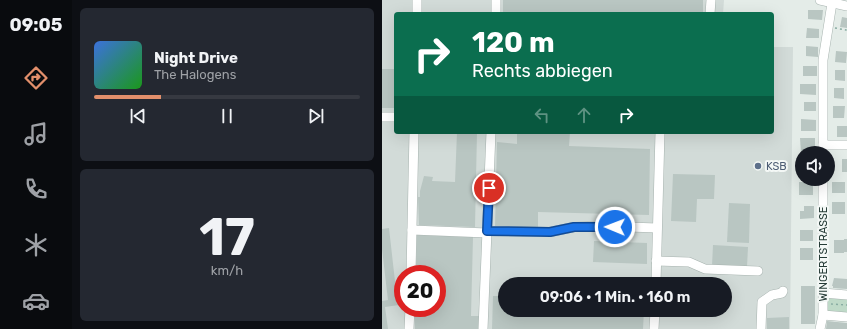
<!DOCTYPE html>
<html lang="de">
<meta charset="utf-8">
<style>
body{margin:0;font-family:Rubik,sans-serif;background:#242831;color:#f1f3f6;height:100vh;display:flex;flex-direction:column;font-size:15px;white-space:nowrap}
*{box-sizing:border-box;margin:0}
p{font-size:13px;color:#9ea1a6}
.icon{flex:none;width:22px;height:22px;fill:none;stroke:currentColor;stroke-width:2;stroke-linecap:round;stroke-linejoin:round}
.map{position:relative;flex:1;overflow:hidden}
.panel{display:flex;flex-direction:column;gap:8px;padding:8px;background:#0d0f14;width:310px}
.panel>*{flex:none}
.banner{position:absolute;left:12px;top:12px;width:380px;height:122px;border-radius:4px;box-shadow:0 4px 16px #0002;background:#0b6e4f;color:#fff;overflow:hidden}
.tools{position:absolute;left:413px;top:146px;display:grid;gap:8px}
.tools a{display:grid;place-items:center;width:40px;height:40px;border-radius:50%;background:#171b24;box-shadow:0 4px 16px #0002;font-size:20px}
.speed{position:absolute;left:12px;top:265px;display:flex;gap:8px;font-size:20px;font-weight:700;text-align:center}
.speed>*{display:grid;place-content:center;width:52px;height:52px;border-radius:50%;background:#171b24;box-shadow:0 4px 16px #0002;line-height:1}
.speed .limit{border:6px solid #d22;background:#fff;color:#111}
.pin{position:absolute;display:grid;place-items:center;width:34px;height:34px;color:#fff;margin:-17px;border:2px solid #fff;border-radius:50%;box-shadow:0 1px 4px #0007}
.me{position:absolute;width:44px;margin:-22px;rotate:271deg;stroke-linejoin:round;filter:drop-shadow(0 0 3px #0008)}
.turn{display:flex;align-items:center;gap:14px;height:84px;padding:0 12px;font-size:18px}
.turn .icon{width:52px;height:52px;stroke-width:2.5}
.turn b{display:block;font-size:28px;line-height:34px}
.lanes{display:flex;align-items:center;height:38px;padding:0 12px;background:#0003;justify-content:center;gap:20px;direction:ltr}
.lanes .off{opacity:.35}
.panel .tile{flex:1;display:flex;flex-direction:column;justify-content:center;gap:6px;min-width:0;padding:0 14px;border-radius:6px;background:#242831}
.panel .dial{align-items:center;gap:0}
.dial b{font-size:52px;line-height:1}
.song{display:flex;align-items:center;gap:12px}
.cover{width:48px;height:48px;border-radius:6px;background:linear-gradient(135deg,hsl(220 70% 55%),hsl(120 70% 35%))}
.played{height:4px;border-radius:2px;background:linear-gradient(90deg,#e28f6b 25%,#363941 25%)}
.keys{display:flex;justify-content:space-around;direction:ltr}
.trip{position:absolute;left:116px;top:277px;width:234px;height:40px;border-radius:20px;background:#171b24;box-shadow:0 4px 16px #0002;font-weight:600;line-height:40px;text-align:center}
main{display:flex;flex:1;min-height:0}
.menu{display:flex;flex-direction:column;width:72px;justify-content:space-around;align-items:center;background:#090b0e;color:#9ea1a6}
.menu .icon{width:28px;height:28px}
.menu .active{color:#e28f6b}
.menu b{font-size:18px;color:#f1f3f6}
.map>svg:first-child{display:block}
</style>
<main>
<nav class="menu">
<b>09:05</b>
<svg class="icon active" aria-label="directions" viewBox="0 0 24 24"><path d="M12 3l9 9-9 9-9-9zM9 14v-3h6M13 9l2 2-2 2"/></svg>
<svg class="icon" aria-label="music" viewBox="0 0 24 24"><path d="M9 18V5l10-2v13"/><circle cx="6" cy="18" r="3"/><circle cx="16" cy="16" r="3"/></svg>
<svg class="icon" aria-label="phone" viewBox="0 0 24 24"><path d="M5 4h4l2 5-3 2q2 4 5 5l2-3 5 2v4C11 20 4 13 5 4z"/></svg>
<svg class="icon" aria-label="climate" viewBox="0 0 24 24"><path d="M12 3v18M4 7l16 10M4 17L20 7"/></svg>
<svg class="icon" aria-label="car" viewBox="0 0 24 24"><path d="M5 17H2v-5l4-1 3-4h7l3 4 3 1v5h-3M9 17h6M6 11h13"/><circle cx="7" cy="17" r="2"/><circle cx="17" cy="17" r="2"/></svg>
</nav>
<section class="panel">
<div class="tile">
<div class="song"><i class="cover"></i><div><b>Night Drive</b><p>The Halogens</p></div></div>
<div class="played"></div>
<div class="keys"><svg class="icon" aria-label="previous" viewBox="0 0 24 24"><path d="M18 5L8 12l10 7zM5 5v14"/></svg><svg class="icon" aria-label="pause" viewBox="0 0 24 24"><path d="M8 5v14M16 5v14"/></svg><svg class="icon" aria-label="next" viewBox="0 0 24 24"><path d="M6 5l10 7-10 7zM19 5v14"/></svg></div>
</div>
<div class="tile dial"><b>17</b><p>km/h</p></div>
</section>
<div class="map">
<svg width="465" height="329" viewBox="0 0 465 329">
<rect width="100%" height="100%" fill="#e4ece8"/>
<path fill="#d2dbd8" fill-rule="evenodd" d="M0 0H342L341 14H14V132H390V47H411L408 329H0ZM21 274H55V308H21ZM123 284H343V310H123Z"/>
<polygon fill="#bfdac8" points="444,295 465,297 465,315 443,313"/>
<g fill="#b9c6c2">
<rect x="121" y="0" width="200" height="14"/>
<polygon points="426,10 441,10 440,20 426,19"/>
<polygon points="460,17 465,18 465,28 458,27"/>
<polygon points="425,28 437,29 437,38 424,38"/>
<polygon points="424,46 436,47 436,57 424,56"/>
<polygon points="454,51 465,52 464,63 453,62"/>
<rect x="421" y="66" width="14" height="10"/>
<rect x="0" y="69" width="14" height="39"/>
<polygon points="453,70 463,70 463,81 453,80"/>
<polygon points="418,84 434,84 434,95 418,94"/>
<polygon points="452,88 462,88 462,99 452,98"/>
<rect x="422" y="102" width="12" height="9"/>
<polygon points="451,106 463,106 462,118 451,118"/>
<polygon points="419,119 434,120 434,131 419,131"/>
<rect x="455" y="126" width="10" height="11"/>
<polygon points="75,132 95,132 93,227 37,225 36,197 38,197 38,191 42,176 51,177 50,181 73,182"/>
<polygon points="135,132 188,132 187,146 268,149 267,215 156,212 156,228 113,227 115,142 135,144"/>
<polygon points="418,138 433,138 433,153 419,153"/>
<rect x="460" y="159" width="5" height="13"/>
<polygon points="291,174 333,175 332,199 315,199 314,222 289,221"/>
<rect x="417" y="182" width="14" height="13"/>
<rect x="450" y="182" width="13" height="11"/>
<rect x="450" y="202" width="13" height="12"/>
<polygon points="347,203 368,204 367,243 345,242"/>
<polygon points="422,206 432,206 432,218 418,219 418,211 422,211"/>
<polygon points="7,228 15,299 17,299 17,305 3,307 6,329 0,329 0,301 6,300 0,249 0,229"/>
<rect x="418" y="230" width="13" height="11"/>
<polygon points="35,235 91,237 89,316 98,316 98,329 33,329 33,308 55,308 55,274 34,274"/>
<polygon points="462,239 465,239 465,252 462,252 462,253 452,253 452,240 462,240"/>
<polygon points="212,241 265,243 265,264 211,262"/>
<polygon points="331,245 366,247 365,267 330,266"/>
<rect x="418" y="248" width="13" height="12"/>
<polygon points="452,278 465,279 465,289 451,288 451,286 450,286"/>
<rect x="419" y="286" width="14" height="38"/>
<polygon points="111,296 123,296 123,310 262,310 261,329 110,329"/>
<polygon points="407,317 407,329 385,329 385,318"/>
<polygon points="445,321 465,323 465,329 444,329"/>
</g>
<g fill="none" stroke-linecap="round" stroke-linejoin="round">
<g stroke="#a7b3af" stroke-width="10">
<g id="minor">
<polyline points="438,0 465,6"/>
<polyline points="35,14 35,0"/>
<polyline points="114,14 114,0"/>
<polyline points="328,14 329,0"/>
<polyline points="0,117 14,117"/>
<polyline points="441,145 465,145"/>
<polyline points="441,153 441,60 450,3"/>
<polyline points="30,230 105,233"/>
<polyline points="105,231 168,232 192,227 219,226 275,228"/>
<polyline points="274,261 307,262 323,269 376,271"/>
<polyline points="29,274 32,132"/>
<polyline points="274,284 278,132"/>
<polyline points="441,293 465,295"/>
<polyline points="441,315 465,317"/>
<polyline points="27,329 28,308"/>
<polyline points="101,329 109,132"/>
<polyline points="272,329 273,310"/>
<polyline points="379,329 380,302 390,295 400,293 401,291"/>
<polyline points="438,329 441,315 441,179"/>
</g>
</g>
<g stroke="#88aca2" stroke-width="1.5" stroke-dasharray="2 3" stroke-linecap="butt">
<polyline points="453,28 464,30 464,28"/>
<polyline points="449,304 465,305"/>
</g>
<use href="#minor" stroke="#fff" stroke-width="9"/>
</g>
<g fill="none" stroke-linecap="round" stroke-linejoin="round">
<g stroke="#114b97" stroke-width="10">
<polyline id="route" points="107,188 105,231 168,232 192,227 233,227"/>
</g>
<use href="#route" stroke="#1a73e8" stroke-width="7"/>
</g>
<circle fill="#5c6f8a" stroke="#f4f8f6" stroke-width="1.5" cx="376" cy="166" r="4"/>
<g text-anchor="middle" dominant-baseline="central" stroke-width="4" stroke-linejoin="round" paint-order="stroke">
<g font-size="11" fill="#4e5e75" stroke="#f4f8f6" text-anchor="start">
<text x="384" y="166">KSB</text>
</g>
<g font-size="11" fill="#253b36" stroke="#f4f8f6">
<text transform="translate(441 254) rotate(-90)">WINGERTSTRASSE</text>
</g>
</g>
</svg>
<div class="tools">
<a><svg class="icon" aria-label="sound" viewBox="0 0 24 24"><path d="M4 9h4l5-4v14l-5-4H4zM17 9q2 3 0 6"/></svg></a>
</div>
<div class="speed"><div class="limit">20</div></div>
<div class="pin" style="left:107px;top:188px;background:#d93025"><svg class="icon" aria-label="arrive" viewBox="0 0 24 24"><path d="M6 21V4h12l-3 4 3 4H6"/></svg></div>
<svg class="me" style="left:233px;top:227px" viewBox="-20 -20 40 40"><circle r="17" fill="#1a73e8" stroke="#fff" stroke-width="3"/><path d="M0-11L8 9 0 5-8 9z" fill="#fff"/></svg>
<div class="trip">09:06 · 1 Min. · 160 m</div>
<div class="banner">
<div class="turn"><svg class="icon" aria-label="right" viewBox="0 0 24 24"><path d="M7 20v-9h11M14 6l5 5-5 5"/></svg><div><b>120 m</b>Rechts abbiegen</div></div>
<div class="lanes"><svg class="icon off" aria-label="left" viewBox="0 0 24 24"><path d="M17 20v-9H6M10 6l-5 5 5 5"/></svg><svg class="icon off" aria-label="ahead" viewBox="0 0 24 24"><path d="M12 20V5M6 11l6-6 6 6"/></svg><svg class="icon" aria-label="right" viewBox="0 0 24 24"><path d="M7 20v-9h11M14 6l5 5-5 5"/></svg></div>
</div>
</div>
</main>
